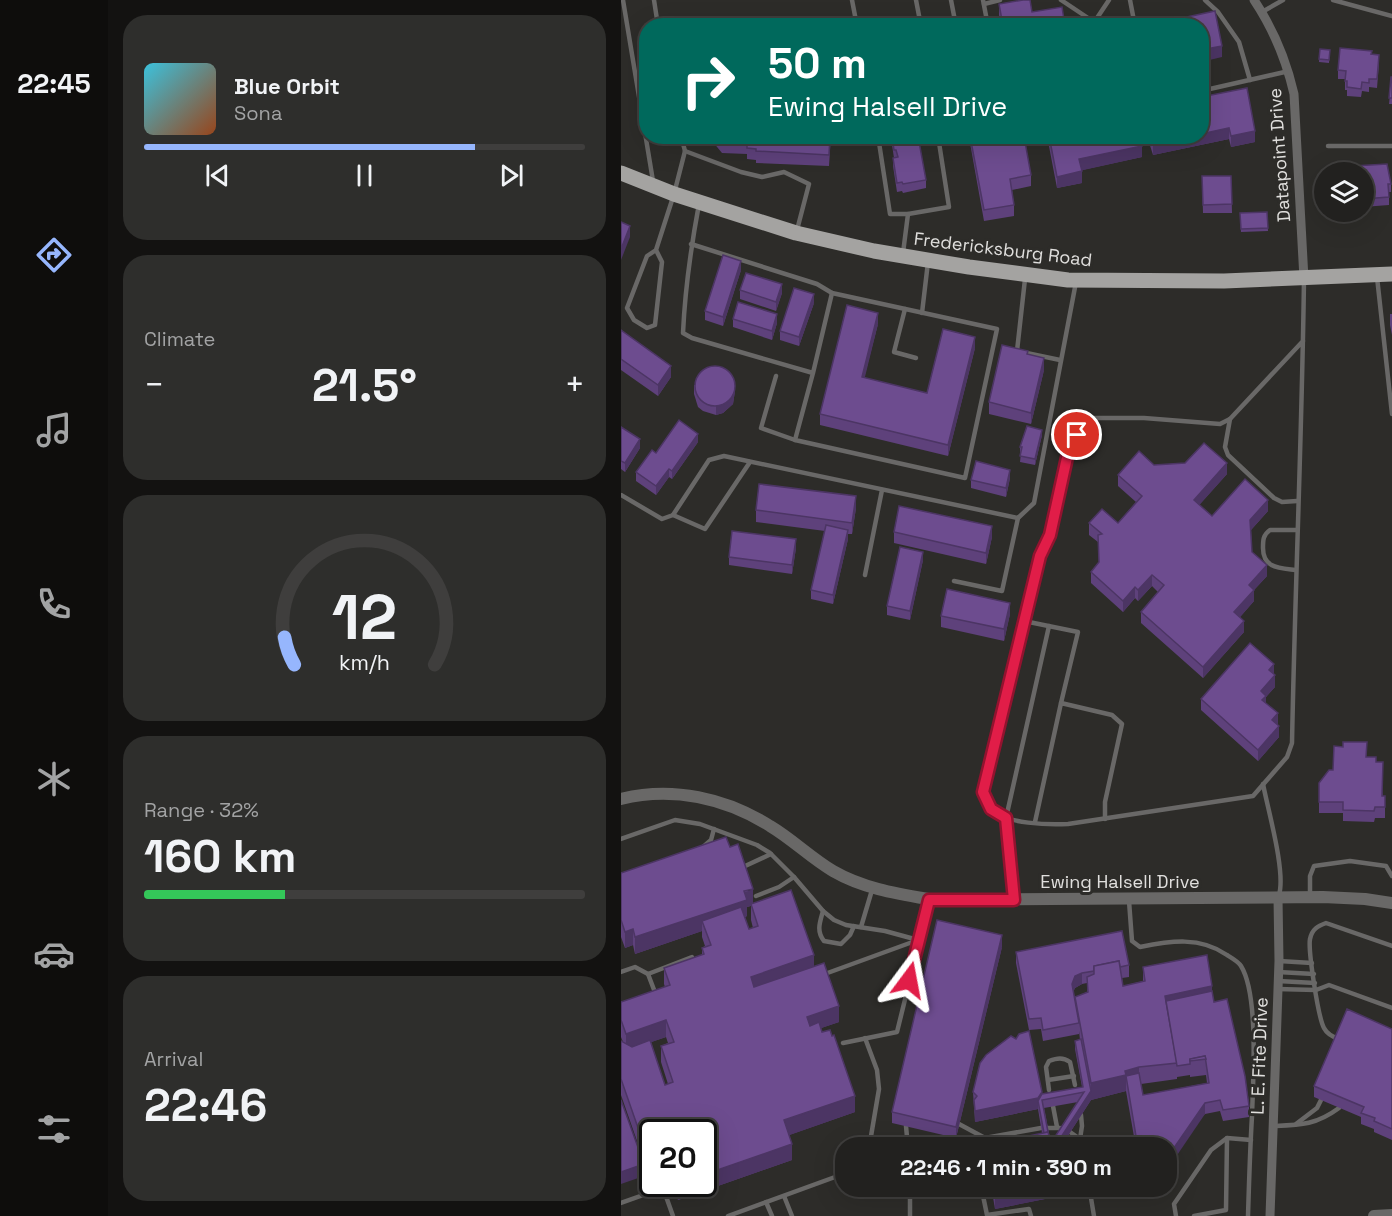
<!DOCTYPE html>
<meta charset="utf-8">
<style>
body{margin:0;font-family:"Space Grotesk",sans-serif;background:#2e2e2c;color:#f1f3f6;height:100vh;display:flex;flex-direction:column;font-size:22px;white-space:nowrap}
*{box-sizing:border-box;margin:0}
p{font-size:20px;color:#a2a3a4}
.icon{flex:none;width:33px;height:33px;fill:none;stroke:currentColor;stroke-width:2;stroke-linecap:round;stroke-linejoin:round}
.map{position:relative;flex:1;overflow:hidden}
.details{display:flex;flex-direction:column;gap:15px;padding:15px;background:#131211;width:513px}
.details>*{flex:none}
.hud{position:absolute;left:18px;top:18px;width:570px;height:126px;border-radius:24px;box-shadow:0 6px 24px #0002,0 0 0 2px #3f3e3d;background:#00695c;color:#fff;overflow:hidden}
.buttons{position:absolute;left:693px;top:162px;display:grid;gap:12px}
.buttons a{display:grid;place-items:center;width:60px;height:60px;border-radius:50%;background:#22211f;box-shadow:0 6px 24px #0002,0 0 0 2px #3f3e3d;font-size:30px}
.speed{position:absolute;left:18px;top:1119px;display:flex;gap:12px;font-size:30px;font-weight:700;text-align:center}
.speed>*{display:grid;place-content:center;width:78px;height:78px;border-radius:50%;background:#22211f;box-shadow:0 6px 24px #0002,0 0 0 2px #3f3e3d;line-height:1}
.speed .limit{border:3px solid #111;border-radius:9px;background:#fff;color:#111}
.pin{position:absolute;display:grid;place-items:center;width:51px;height:51px;color:#fff;margin:-26px;border:3px solid #fff;border-radius:50%;box-shadow:0 2px 6px #0007}
.me{position:absolute;width:66px;margin:-33px;rotate:13deg;stroke-linejoin:round;filter:drop-shadow(0 0 4px #0008)}
.turn{display:flex;align-items:center;gap:21px;height:126px;padding:0 30px;font-size:27px}
.turn .icon{width:78px;height:78px;stroke-width:2.5}
.turn b{display:block;font-size:42px;line-height:51px}
.big{font-size:45px;font-weight:700;line-height:1.1}
.details .card{flex:1;display:flex;flex-direction:column;justify-content:center;gap:9px;min-width:0;padding:0 21px;border-radius:24px;background:#2e2e2c}
.details .dial{align-items:center;gap:0}
.dial svg{height:156px;overflow:visible;fill:none;stroke:#3f3e3d;stroke-width:7;stroke-linecap:round;text-anchor:middle}
.dial text{fill:#f1f3f6;stroke:none}
.song{display:flex;align-items:center;gap:18px}
.cover{width:72px;height:72px;border-radius:9px;background:linear-gradient(135deg,hsl(190 70% 55%),hsl(20 70% 35%))}
.played{height:6px;border-radius:3px;background:linear-gradient(90deg,#96b6fd 75%,#3f3e3d 75%)}
.keys{display:flex;justify-content:space-around;direction:ltr}
.heat{display:flex;justify-content:space-between;align-items:center;font-size:33px;direction:ltr}
.charge{height:9px;border-radius:4px;background:linear-gradient(90deg,#34c759 32%,#3f3e3d 0)}
.trip{position:absolute;left:214px;top:1137px;width:342px;height:60px;border-radius:24px;background:#22211f;box-shadow:0 6px 24px #0002,0 0 0 2px #3f3e3d;font-weight:700;line-height:60px;text-align:center}
main{display:flex;flex:1;min-height:0}
.tab-bar{display:flex;flex-direction:column;width:108px;justify-content:space-around;align-items:center;background:#0e0d0c;color:#a2a3a4}
.tab-bar .icon{width:42px;height:42px}
.tab-bar .current{color:#96b6fd}
.tab-bar b{font-size:27px;color:#f1f3f6}
.map>svg:first-child{display:block}
</style>
<main>
<nav class="tab-bar">
<b>22:45</b>
<svg class="icon current" aria-label="directions" viewBox="0 0 24 24"><path d="M12 3l9 9-9 9-9-9zM9 14v-3h6M13 9l2 2-2 2"/></svg>
<svg class="icon" aria-label="music" viewBox="0 0 24 24"><path d="M9 18V5l10-2v13"/><circle cx="6" cy="18" r="3"/><circle cx="16" cy="16" r="3"/></svg>
<svg class="icon" aria-label="phone" viewBox="0 0 24 24"><path d="M5 4h4l2 5-3 2q2 4 5 5l2-3 5 2v4C11 20 4 13 5 4z"/></svg>
<svg class="icon" aria-label="climate" viewBox="0 0 24 24"><path d="M12 3v18M4 7l16 10M4 17L20 7"/></svg>
<svg class="icon" aria-label="car" viewBox="0 0 24 24"><path d="M5 17H2v-5l4-1 3-4h7l3 4 3 1v5h-3M9 17h6M6 11h13"/><circle cx="7" cy="17" r="2"/><circle cx="17" cy="17" r="2"/></svg>
<svg class="icon" aria-label="filters" viewBox="0 0 24 24"><path d="M4 7h16M4 17h16"/><circle cx="9" cy="7" r="2"/><circle cx="15" cy="17" r="2"/></svg>
</nav>
<section class="details">
<div class="card">
<div class="song"><i class="cover"></i><div><b>Blue Orbit</b><p>Sona</p></div></div>
<div class="played"></div>
<div class="keys"><svg class="icon" aria-label="previous" viewBox="0 0 24 24"><path d="M18 5L8 12l10 7zM5 5v14"/></svg><svg class="icon" aria-label="pause" viewBox="0 0 24 24"><path d="M8 5v14M16 5v14"/></svg><svg class="icon" aria-label="next" viewBox="0 0 24 24"><path d="M6 5l10 7-10 7zM19 5v14"/></svg></div>
</div>
<div class="card"><p>Climate</p>
<div class="heat"><a>−</a><b class="big">21.5°</b><a>+</a></div>
</div>
<div class="card dial"><svg viewBox="0 0 100 80">
<path d="M14 69A42 42 0 1 1 86 69"/>
<path d="M14 69A42 42 0 0 1 9 55" stroke="#96b6fd"/>
<text x="50" y="56" font-size="32" font-weight="700">12</text>
<text x="50" y="72" font-size="11">km/h</text>
</svg></div>
<div class="card"><p>Range · 32%</p><b class="big">160 km</b><div class="charge"></div></div>
<div class="card"><p>Arrival</p><b class="big">22:46</b></div>
</section>
<div class="map">
<svg width="771" height="1216" viewBox="0 0 771 1216">
<rect width="100%" height="100%" fill="#2d2c29"/>
<g fill="none" stroke-linecap="round" stroke-linejoin="round">
<g stroke="#696867" stroke-width="4.5">
<polyline points="2,0 32,181"/>
<polyline points="33,0 37,26"/>
<polyline points="231,0 236,26"/>
<polyline points="295,0 300,26"/>
<polyline points="330,0 335,26"/>
<polyline points="362,0 367,26"/>
<polyline points="440,0 479,26"/>
<polyline points="509,0 514,26"/>
<polyline points="584,0 597,12 618,42 629,80"/>
<polyline points="712,0 771,16"/>
<polyline points="363,4 379,0"/>
<polyline points="641,12 662,0"/>
<polyline points="474,21 488,0"/>
<polyline points="580,91 668,71"/>
<polyline points="257,136 269,214 287,214 328,207 317,136"/>
<polyline points="707,146 771,146"/>
<polyline points="64,151 120,172 141,177 163,172 188,184 176,230"/>
<path d="M78 204C70 247 64 289 62 333L71 338 192 373 211 293 376 329 344 478 174 440 192 373"/>
<polyline points="70,244 196,284 211,293"/>
<polyline points="35,250 41,262 34,325 26,328 13,320 6,308 26,256 35,250 53,194 64,151 60,136"/>
<polyline points="282,253 287,214"/>
<polyline points="756,277 771,414"/>
<polyline points="404,279 396,351 439,360"/>
<polyline points="284,309 273,352 295,358"/>
<polyline points="301,313 307,262"/>
<path d="M682 341 609 419 599 424 523 418H465L447 453 429 535 419 556 362 792C365 798 367 806 371 810 385 824 428 825 447 824L632 796 666 757 671 743C674 588 681 434 683 279"/>
<polyline points="155,376 140,428 174,440"/>
<polyline points="609,419 604,447 607,455 653,498 661,502 676,501"/>
<polyline points="0,495 41,519 52,515 88,460 103,456 397,518 413,503 455,282"/>
<polyline points="52,515 84,529 129,462"/>
<path d="M674 570C658 568 642 568 642 548 642 540 642 535 649 530H675"/>
<polyline points="244,575 261,490"/>
<polyline points="333,581 381,591 397,518"/>
<polyline points="403,621 457,632 440,703"/>
<path d="M642 784C647 810 665 872 658 895"/>
<polyline points="414,822 440,703 491,715 501,724 484,802 484,819"/>
<polyline points="0,839 54,820 79,824 136,845 149,853 173,877 202,911 213,920 225,925 264,931 297,940"/>
<polyline points="82,847 90,840 93,829"/>
<polyline points="122,867 150,854"/>
<polyline points="135,896 158,887 173,877"/>
<polyline points="392,897 385,818 428,626"/>
<polyline points="689,897 689,876 693,866 729,861 765,866 771,876"/>
<path d="M508 901 511 941 519 947C549 941 579 936 606 955 611 958 618 962 620 966 638 995 632 1081 631 1116 629 1149 628 1183 627 1216"/>
<path d="M202 911C199 922 195 931 203 941L220 944 229 935 233 926"/>
<polyline points="240,927 251,890"/>
<polyline points="658,961 691,963"/>
<polyline points="0,972 14,967 27,974 35,995"/>
<polyline points="657,972 693,974"/>
<polyline points="27,974 71,957"/>
<polyline points="201,975 297,940"/>
<polyline points="657,981 694,983"/>
<polyline points="656,989 695,990 708,985 771,1008"/>
<polyline points="244,1038 256,1070 258,1089 248,1148"/>
<path d="M718 1039C712 1037 706 1034 703 1028 697 1017 687 950 689 939 691 929 697 926 705 923L771 946"/>
<polyline points="222,1043 276,1032 308,902"/>
<polyline points="427,1080 453,1076"/>
<path d="M428 1090 425 1067 428 1061C436 1058 442 1057 449 1062L454 1085"/>
<polyline points="432,1106 436,1127"/>
<polyline points="338,1124 364,1138"/>
<polyline points="675,1124 696,1108 700,1100"/>
<polyline points="285,1126 287,1148"/>
<path d="M652 1126C680 1125 695 1125 718 1108"/>
<polyline points="425,1128 439,1128"/>
<polyline points="449,1132 459,1139 461,1148"/>
<polyline points="459,1139 461,1126 460,1115"/>
<polyline points="322,1148 364,1138 420,1128"/>
<polyline points="360,1186 366,1215 408,1209 410,1216"/>
<polyline points="468,1186 473,1216"/>
<polyline points="163,1196 171,1216"/>
<polyline points="145,1202 151,1216"/>
<polyline points="0,1203 42,1188 52,1216"/>
<polyline points="107,1216 225,1173"/>
<polyline points="289,1216 289,1193 326,1186"/>
<polyline points="555,1216 553,1204 590,1150 606,1138 630,1140"/>
<polyline points="573,1216 605,1210 606,1138"/>
</g>
<g stroke="#696867" stroke-width="9">
<path d="M633 0C653 30 665 59 673 94L683 279"/>
<polyline points="649,1216 658,961 657,898"/>
</g>
<g stroke="#696867" stroke-width="12">
<path d="M0 799C51 786 105 798 149 826 171 839 190 858 212 871 243 889 278 894 313 900L702 897 744 899 771 903"/>
<polyline points="753,1216 771,1215"/>
</g>
<polyline stroke="#a4a3a1" stroke-width="15" points="0,173 53,194 175,233 253,251 348,267 447,280 603,281 771,274"/>
</g>
<g fill="#5e417b" fill-rule="evenodd">
<polygon points="378,4 411,12 444,26 380,26 378,15"/>
<polygon points="699,49 709,50 708,63 698,62"/>
<polygon points="751,54 758,63 756,88 748,87 748,92 741,91 740,97 726,96 726,90 724,90 724,79 717,79 717,70"/>
<polygon points="771,77 771,104 768,104"/>
<polygon points="580,97 634,142 610,147 608,139 532,155 526,136 580,136"/>
<polygon points="87,136 210,136 208,166 135,163 135,160 126,159 126,154 101,153"/>
<polygon points="271,136 305,180 305,188 282,193 281,191 276,192 272,166 272,158 273,158 271,145"/>
<polygon points="349,136 403,136 410,175 410,186 391,190 393,205 393,216 363,221 349,143"/>
<polygon points="426,136 518,136 521,157 461,170 461,183 436,188"/>
<polygon points="742,172 770,184 770,192 768,192 768,205 742,207"/>
<polygon points="581,176 610,176 611,213 582,213"/>
<polygon points="646,212 647,231 620,232 619,213"/>
<polygon points="120,270 102,326 84,320 84,311"/>
<polygon points="119,290 161,293 155,311 119,299"/>
<polygon points="193,303 178,346 159,340 159,331"/>
<polygon points="769,314 771,314 771,335 769,325"/>
<polygon points="112,319 156,323 151,340 112,327"/>
<polygon points="257,324 243,378 306,393 354,348 327,456 199,425 199,414"/>
<polygon points="0,330 50,377 37,396 0,370"/>
<polygon points="423,370 410,424 368,414 368,402"/>
<polygon points="73,385 114,391 112,404 102,413 95,415 82,411 77,407 73,394"/>
<polygon points="0,427 19,448 4,472 0,469"/>
<polygon points="421,435 414,465 399,462 400,453 399,453 399,447"/>
<polygon points="77,442 51,479 48,477 35,495 15,481 15,472 35,453"/>
<polygon points="533,465 606,474 578,505 591,516 647,511 630,530 631,552 646,576 633,590 633,601 619,617 623,632 582,678 520,623 520,612 537,592 531,586 517,601 514,598 502,612 470,583 470,572 478,562 477,542 468,535 468,523 497,523 515,502 497,486 497,475"/>
<polygon points="389,478 385,497 350,488 350,480"/>
<polygon points="235,508 231,534 227,534 227,539 212,604 190,599 190,590 204,531 135,522 135,510"/>
<polygon points="273,532 371,537 365,564 273,543"/>
<polygon points="175,548 171,574 108,565 108,557"/>
<polygon points="302,560 289,620 266,615 266,606"/>
<polygon points="389,614 383,641 320,627 320,616"/>
<polygon points="653,675 654,687 645,697 645,703 657,724 658,737 637,761 580,710 580,699"/>
<polygon points="746,757 755,762 762,796 764,796 764,818 754,818 753,822 722,821 722,813 698,813 698,783 712,770"/>
<path d="M109 847 132 903 193 967 218 1022 200 1028 234 1112 168 1135 171 1160 57 1200 51 1184H82V1132H32L23 1161 0 1095V1041L2 1042 0 1037V1002L44 987 43 984V968L81 955V948L84 946 81 937V931L14 954 12 945 4 948 0 937V873ZM130 906V920L132 928 128 929 124 917 126 916V907ZM45 1037 47 1043 40 1046V1062L47 1084 44 1085 30 1042Z"/>
<polygon points="381,947 335,1138 271,1123 271,1112"/>
<path d="M395 952 508 965V977L501 978 502 986 522 981V967L591 991 593 1002 628 1106V1117L602 1121 599 1111 584 1114 546 1148H515L505 1091 470 1100 439 1148H365L421 1133 417 1109 354 1122 352 1092 421 1094 461 1087 454 1049V1041L459 1040 458 1031V1034L422 1041 420 1029 408 1030 395 963ZM466 983V992L454 997V1005L452 992 454 988 461 984ZM569 1075V1077L585 1075 586 1083 522 1095 520 1084 556 1079V1077ZM457 1102 430 1143 423 1108Z"/>
<polygon points="771,1029 771,1140 753,1132 753,1129 740,1124 740,1117 693,1097 693,1086"/>
<polygon points="370,1186 434,1186 434,1197 374,1209"/>
<polygon points="522,1186 542,1186 542,1190 523,1192"/>
</g>
<g fill="#4c3564">
<polygon points="601,46 601,57 580,62 580,50"/>
<polygon points="608,128 608,139 532,155 532,144 567,136 580,136 580,134"/>
<polygon points="634,131 634,142 610,147 610,136"/>
<polygon points="521,146 521,157 458,171 458,159"/>
<polygon points="461,171 461,183 436,188 436,177"/>
<polygon points="9,226 9,237 0,260 0,249"/>
<polygon points="120,261 120,270 102,326 102,317"/>
<polygon points="161,284 161,293 155,311 155,302"/>
<polygon points="193,294 193,303 178,346 178,337"/>
<polygon points="257,313 257,324 241,389 241,377"/>
<polygon points="156,314 156,323 151,340 151,331"/>
<polygon points="354,337 354,348 327,456 327,445"/>
<polygon points="423,358 423,370 410,424 410,413"/>
<polygon points="50,366 50,377 37,396 37,385"/>
<polygon points="114,382 114,391 112,404 102,413 95,415 95,406"/>
<polygon points="421,430 421,435 414,465 414,459"/>
<polygon points="77,434 77,442 51,479 51,471"/>
<polygon points="19,439 19,448 4,472 4,463"/>
<polygon points="606,463 606,474 573,511 573,500"/>
<polygon points="48,469 48,477 35,495 35,486"/>
<polygon points="389,470 389,478 385,497 385,488"/>
<polygon points="235,496 235,508 231,534 231,523"/>
<polygon points="647,500 647,511 629,531 629,520"/>
<polygon points="371,526 371,537 365,564 365,553"/>
<polygon points="227,530 227,539 212,604 212,595"/>
<polygon points="175,539 175,548 171,574 171,565"/>
<polygon points="302,552 302,560 289,620 289,611"/>
<polygon points="646,565 646,576 633,590 633,601 613,624 613,612 628,585"/>
<polygon points="531,575 531,586 517,601 517,590"/>
<polygon points="514,587 514,598 502,612 502,601"/>
<polygon points="389,603 389,614 383,641 383,629"/>
<polygon points="623,621 623,632 582,678 582,667"/>
<polygon points="653,664 653,675 648,670"/>
<polygon points="654,675 654,687 645,697 645,707 641,711 640,691"/>
<polygon points="657,713 657,725 651,720"/>
<polygon points="658,726 658,737 637,761 637,750"/>
<polygon points="132,889 132,905 126,907 126,916 84,930 81,921 81,931 14,954 14,937"/>
<polygon points="12,929 12,945 4,948 4,932"/>
<polygon points="381,935 381,947 335,1138 335,1127"/>
<polygon points="193,955 193,971 130,993 130,977"/>
<polygon points="461,973 461,984 454,988 451,995 451,984 454,976"/>
<polygon points="591,986 591,1002 546,1012 544,996"/>
<polygon points="218,1006 218,1022 186,1033 186,1017"/>
<polygon points="45,1020 45,1037 5,1051 5,1034"/>
<polygon points="518,1067 518,1084 505,1080 505,1091 470,1100 439,1148 433,1148 470,1091 470,1083 504,1071"/>
<polygon points="421,1092 421,1103 417,1101 417,1109 354,1122 354,1111"/>
<polygon points="234,1096 234,1112 163,1137 163,1120"/>
<polygon points="584,1103 584,1114 546,1170 546,1158"/>
<polygon points="32,1142 32,1158 23,1161 23,1145"/>
<polygon points="171,1144 171,1160 57,1200 57,1184 82,1184 82,1175"/>
<polygon points="23,1164 23,1176 0,1184 0,1172"/>
<polygon points="430,1186 434,1186 434,1197 374,1209 374,1198"/>
</g>
<g fill="#6d4c8f" stroke="#4c3564" stroke-width="1.5">
<polygon points="402,0 409,0 411,12 441,7 444,26 382,26 378,4"/>
<polygon points="594,11 601,46 580,50 580,26 530,26 529,25"/>
<polygon points="719,48 751,51 750,54 758,55 756,79 748,79 748,83 741,82 740,89 726,87 726,81 724,81 725,71 717,70"/>
<polygon points="699,49 709,50 708,60 698,59"/>
<polygon points="770,77 771,77 771,98 768,98"/>
<polygon points="626,88 634,131 610,136 608,128 580,134 580,97"/>
<polygon points="97,136 209,136 208,155 135,151 135,149 126,148 126,143 101,142"/>
<polygon points="271,136 297,136 305,180 282,184 281,182 276,183 272,158 277,157 275,150 273,150"/>
<polygon points="349,136 403,136 410,175 389,179 393,205 363,210"/>
<polygon points="428,136 518,136 521,146 458,159 461,171 436,177"/>
<polygon points="530,136 567,136 532,144"/>
<polygon points="766,164 770,184 767,184 768,197 742,199 742,172 733,172 732,166"/>
<polygon points="581,176 610,176 611,204 582,205"/>
<polygon points="646,212 647,228 620,229 619,213"/>
<polygon points="0,222 9,226 0,249"/>
<polygon points="102,255 120,261 102,317 84,311"/>
<polygon points="125,273 161,284 155,302 119,290"/>
<polygon points="173,288 193,294 178,337 159,331"/>
<polygon points="117,302 156,314 151,331 112,319"/>
<polygon points="226,305 257,313 241,377 306,393 322,329 354,337 327,445 199,414"/>
<polygon points="0,330 50,366 37,385 0,359"/>
<polygon points="381,345 407,351 406,354 423,358 410,413 368,402"/>
<circle cx="94" cy="386" r="20"/>
<polygon points="58,420 77,434 51,471 48,469 35,486 15,472 31,450 35,453"/>
<polygon points="406,426 421,430 414,459 399,456 401,447 399,447"/>
<polygon points="0,427 19,439 4,463 0,461"/>
<polygon points="583,443 606,463 573,500 591,516 624,479 647,500 629,520 631,552 646,565 628,585 633,590 613,612 623,621 582,667 520,612 543,585 531,575 517,590 514,587 502,601 470,572 478,562 477,535 481,534 468,523 481,509 497,523 521,496 497,475 518,451 533,465 564,463"/>
<polygon points="355,461 389,470 385,488 350,480"/>
<polygon points="138,484 235,496 231,523 135,510"/>
<polygon points="278,506 371,526 365,553 273,532"/>
<polygon points="205,525 227,530 212,595 190,590"/>
<polygon points="111,531 175,539 171,565 108,557"/>
<polygon points="279,547 302,552 289,611 266,606"/>
<polygon points="326,589 389,603 383,629 320,616"/>
<polygon points="629,643 653,664 648,670 654,675 640,691 645,696 641,700 657,713 651,720 658,726 637,750 580,699"/>
<polygon points="722,742 746,742 745,757 755,757 755,762 762,762 761,796 764,796 764,807 754,807 753,811 722,810 722,802 698,802 698,783 708,770 712,770 713,746 722,747"/>
<polygon points="105,837 109,847 117,844 132,889 123,891 126,900 14,937 12,929 4,932 0,920 0,873"/>
<polygon points="170,890 193,955 130,977 133,987 203,963 218,1006 186,1017 189,1026 198,1022 201,1032 209,1030 211,1036 213,1035 234,1096 163,1120 171,1144 82,1175 82,1132 32,1132 32,1142 23,1145 0,1079 0,1041 11,1047 29,1040 44,1085 52,1082 40,1046 53,1042 45,1020 5,1034 0,1020 0,1002 49,985 43,968 83,954 81,948 90,945 81,921 120,907 128,929 137,926 130,904"/>
<polygon points="316,920 381,935 335,1127 271,1112"/>
<polygon points="501,931 508,965 499,967 498,961 473,966 473,971 461,973 454,976 451,984 458,1023 422,1030 420,1018 408,1019 395,952"/>
<polygon points="586,955 591,986 544,996 556,1063 518,1067 504,1071 505,1075 470,1083 454,997 467,992 466,977 473,974 473,966 498,961 502,986 524,981 522,967"/>
<polygon points="591,991 593,1002 606,999 624,1076 628,1106 602,1110 599,1100 584,1103 546,1158 546,1148 517,1148 505,1076 518,1073 522,1095 588,1083 584,1056 569,1059 569,1064 556,1066 545,1001"/>
<polygon points="726,1009 771,1029 771,1129 753,1121 754,1118 740,1113 743,1107 693,1086"/>
<polygon points="408,1031 421,1092 417,1098 354,1111 353,1100 356,1096 352,1092 359,1063 365,1055 390,1036 395,1039 398,1034"/>
<polygon points="460,1039 470,1091 433,1148 431,1148 430,1143 463,1092 421,1100 427,1132 423,1133 417,1101 421,1094 462,1087 454,1041"/>
<polygon points="584,1056 585,1059 569,1061 569,1059"/>
<polygon points="0,1100 23,1164 0,1172"/>
<polygon points="427,1132 431,1148 365,1148 365,1145"/>
<polygon points="372,1186 430,1186 374,1198"/>
</g>
<g fill="none" stroke-linecap="round" stroke-linejoin="round">
<g stroke="#92132f" stroke-width="15">
<polyline id="route" points="288,980 308,900 393,900 385,818 370,809 362,792 419,556 429,535 447,453 456,435"/>
</g>
<use href="#route" stroke="#e11d48" stroke-width="10"/>
</g>
<g text-anchor="middle" dominant-baseline="central" stroke-width="6" stroke-linejoin="round" paint-order="stroke">
<g font-size="18" fill="#e0dfdd" stroke="#2d2c29">
<text transform="translate(658 155) rotate(-94)">Datapoint Drive</text>
<text transform="translate(382 249) rotate(7)">Fredericksburg Road</text>
<text x="499" y="881">Ewing Halsell Drive</text>
<text transform="translate(638 1056) rotate(-88)">L. E. Fite Drive</text>
</g>
</g>
</svg>
<div class="buttons">
<a><svg class="icon" aria-label="layers" viewBox="0 0 24 24"><path d="M12 4l9 5-9 5-9-5zM3 14l9 5 9-5"/></svg></a>
</div>
<div class="speed"><div class="limit">20</div></div>
<div class="pin" style="left:456px;top:435px;background:#d93025"><svg class="icon" aria-label="arrive" viewBox="0 0 24 24"><path d="M6 21V4h12l-3 4 3 4H6"/></svg></div>
<svg class="me" style="left:288px;top:980px" viewBox="-20 -20 40 40"><path d="M0-17L14 15 0 8-14 15z" fill="#e11d48" stroke="#fff" stroke-width="4"/></svg>
<div class="trip">22:46 · 1 min · 390 m</div>
<div class="hud">
<div class="turn"><svg class="icon" aria-label="right" viewBox="0 0 24 24"><path d="M7 20v-9h11M14 6l5 5-5 5"/></svg><div><b>50 m</b>Ewing Halsell Drive</div></div>
</div>
</div>
</main>
